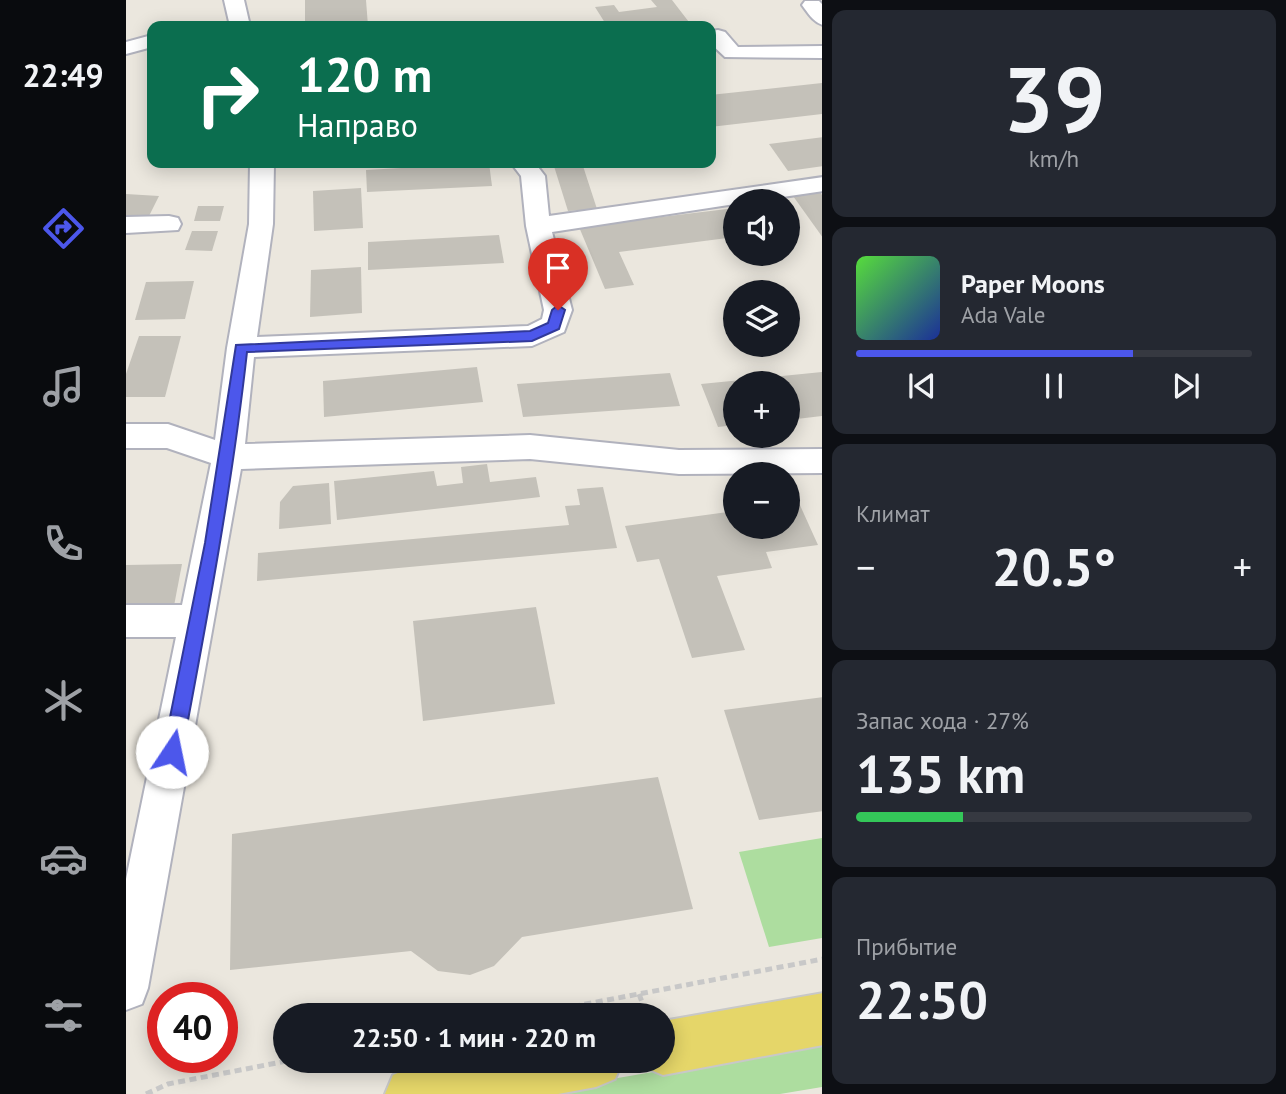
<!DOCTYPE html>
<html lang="ru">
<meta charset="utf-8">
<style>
body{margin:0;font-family:"PT Sans",sans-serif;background:#242831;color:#f1f3f6;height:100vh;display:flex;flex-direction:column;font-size:26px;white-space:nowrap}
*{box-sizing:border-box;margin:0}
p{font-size:23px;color:#9ea1a6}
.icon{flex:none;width:38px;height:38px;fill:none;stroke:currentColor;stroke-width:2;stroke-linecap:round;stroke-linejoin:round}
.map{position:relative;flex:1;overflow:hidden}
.panel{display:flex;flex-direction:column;gap:10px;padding:10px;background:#0d0f14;width:464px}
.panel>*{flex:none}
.hud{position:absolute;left:21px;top:21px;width:569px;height:147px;border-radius:14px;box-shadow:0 4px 18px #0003;background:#0b6e4f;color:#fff;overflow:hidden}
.fabs{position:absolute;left:597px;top:189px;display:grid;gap:14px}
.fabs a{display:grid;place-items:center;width:77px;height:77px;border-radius:50%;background:#171b24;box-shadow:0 4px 18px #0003;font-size:35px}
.speed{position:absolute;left:21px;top:982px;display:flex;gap:14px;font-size:35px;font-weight:700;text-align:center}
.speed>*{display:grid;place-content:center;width:91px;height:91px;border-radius:50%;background:#171b24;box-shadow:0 4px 18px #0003;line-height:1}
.speed .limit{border:10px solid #d22;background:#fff;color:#111}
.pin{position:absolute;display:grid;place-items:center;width:60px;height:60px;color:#fff;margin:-72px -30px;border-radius:50% 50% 50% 0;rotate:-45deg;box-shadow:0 0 7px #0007}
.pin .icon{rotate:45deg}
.me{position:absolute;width:77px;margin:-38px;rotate:11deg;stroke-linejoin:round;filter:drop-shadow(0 0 5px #0008)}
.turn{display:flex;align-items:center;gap:24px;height:147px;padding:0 35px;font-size:32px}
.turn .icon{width:91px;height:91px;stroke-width:2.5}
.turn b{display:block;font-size:49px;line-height:60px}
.big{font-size:52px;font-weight:600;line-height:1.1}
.panel .card{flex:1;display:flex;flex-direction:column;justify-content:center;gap:10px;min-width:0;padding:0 24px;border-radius:14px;background:#242831}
.panel .dial{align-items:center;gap:0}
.dial b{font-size:91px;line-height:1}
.song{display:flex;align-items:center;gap:21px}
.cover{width:84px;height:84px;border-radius:10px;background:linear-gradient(135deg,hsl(110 70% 55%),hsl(230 70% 35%))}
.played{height:7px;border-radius:4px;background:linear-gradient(90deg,#4c57eb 70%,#363941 70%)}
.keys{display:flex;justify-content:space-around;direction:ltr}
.heat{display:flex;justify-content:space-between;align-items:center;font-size:38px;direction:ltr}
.charge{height:10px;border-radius:5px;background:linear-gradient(90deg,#34c759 27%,#363941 0)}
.trip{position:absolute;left:147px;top:1003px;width:402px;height:70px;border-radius:35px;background:#171b24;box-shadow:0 4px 18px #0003;font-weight:600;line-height:70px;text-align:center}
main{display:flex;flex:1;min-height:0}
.tabs{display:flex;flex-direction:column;width:126px;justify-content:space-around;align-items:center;background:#090b0e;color:#9ea1a6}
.tabs .icon{width:49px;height:49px}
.tabs .active{color:#4c57eb}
.tabs b{font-size:32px;color:#f1f3f6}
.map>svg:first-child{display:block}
</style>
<main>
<nav class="tabs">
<b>22:49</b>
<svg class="icon active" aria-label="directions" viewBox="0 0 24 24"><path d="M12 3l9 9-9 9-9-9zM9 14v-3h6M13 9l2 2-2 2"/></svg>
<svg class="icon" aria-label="music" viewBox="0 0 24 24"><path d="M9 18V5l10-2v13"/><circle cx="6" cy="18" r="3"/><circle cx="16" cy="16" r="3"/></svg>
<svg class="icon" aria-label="phone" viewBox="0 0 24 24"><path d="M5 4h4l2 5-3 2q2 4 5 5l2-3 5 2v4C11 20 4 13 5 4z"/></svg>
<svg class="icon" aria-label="climate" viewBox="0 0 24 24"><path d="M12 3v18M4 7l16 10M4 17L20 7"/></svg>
<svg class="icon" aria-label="car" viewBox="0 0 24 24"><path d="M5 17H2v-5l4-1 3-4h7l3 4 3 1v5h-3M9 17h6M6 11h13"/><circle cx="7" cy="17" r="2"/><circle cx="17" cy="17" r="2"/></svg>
<svg class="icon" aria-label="filters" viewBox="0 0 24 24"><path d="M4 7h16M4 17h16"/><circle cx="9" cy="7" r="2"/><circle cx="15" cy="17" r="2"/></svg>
</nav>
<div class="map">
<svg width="697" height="1094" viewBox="0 0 697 1094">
<rect width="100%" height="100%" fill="#ebe7de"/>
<g fill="#addd9f">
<polygon points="696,838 696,938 643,947 613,852"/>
<polygon points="696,1043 696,1087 654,1094 398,1094"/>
</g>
<g fill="#c4c1b9">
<polygon points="179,0 240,0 242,26 179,26"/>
<polygon points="525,0 546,0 566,26 547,26 545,24 481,26 469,7 488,5 493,12 531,7"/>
<polygon points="697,83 697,114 584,127 584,95"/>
<polygon points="697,137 697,166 662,171 643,144"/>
<polygon points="363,163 366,186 241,192 240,170"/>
<polygon points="427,163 456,163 471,209 442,211"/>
<polygon points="235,188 237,228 188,231 187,191"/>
<polygon points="694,192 697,196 697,238 667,196"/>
<polygon points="0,194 33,196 21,220 0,219"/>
<polygon points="72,206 98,206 94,221 68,221"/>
<polygon points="609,208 609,237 493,252 508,285 479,289 453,227"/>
<polygon points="66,231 92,231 86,251 59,250"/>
<polygon points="373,235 378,263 242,270 242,242"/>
<polygon points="235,267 236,313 184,317 185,270"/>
<polygon points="68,281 59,319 9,320 20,282"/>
<polygon points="13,336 55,336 39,397 0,397 0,374"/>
<polygon points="351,367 357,402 198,417 197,381"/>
<polygon points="697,372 697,416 662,420 662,383 609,383 609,425 592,427 575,384"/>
<polygon points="544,373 554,406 397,417 391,384"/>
<polygon points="361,464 364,482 410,477 414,497 211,520 208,481 308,471 311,486 337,483 335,467"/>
<polygon points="203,483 205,524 153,529 154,502 167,486"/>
<polygon points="477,487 491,548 131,581 132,553 443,525 439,506 454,505 451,489"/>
<polygon points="673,503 692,545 640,552 646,568 591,576 619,650 566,658 533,559 511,562 499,526 609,511 609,527 662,527 662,504"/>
<polygon points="56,564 47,611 0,612 0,565"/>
<polygon points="410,607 429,704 297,721 287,621"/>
<polygon points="697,697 697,811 633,820 598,710"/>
<polygon points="532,777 567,909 396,937 368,966 344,975 312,971 285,951 104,970 106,834"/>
</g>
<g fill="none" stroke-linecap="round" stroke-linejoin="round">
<g stroke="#b1b2bd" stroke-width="4">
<g id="minor">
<polygon points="98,0 118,0 124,26 104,26"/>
<path d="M679 1H693L697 5V25C687 22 682 13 676 5Z"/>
<polygon points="592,30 599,32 612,47 697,46 697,58 599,57 584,43 584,31"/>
<polygon points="26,35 26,47 0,54 0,42"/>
<polygon points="124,163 148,163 147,224 131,337 402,326 416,319 418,310 400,226 395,176 385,163 409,163 419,176 423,216 697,177 697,191 630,201 609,201 609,204 426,232 446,310 438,332 406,346 128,357 119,444 404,435 553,450 697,449 697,473 553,474 404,459 115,469 22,988 16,1004 0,1010 0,879 50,637 0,637 0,605 56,605 85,463 41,448 0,448 0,424 42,424 89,440 101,348 123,224"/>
<polygon points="43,216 52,218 55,224 52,230 0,233 0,217"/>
</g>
</g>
<g stroke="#c8c8c8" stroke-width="4">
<g id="major">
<polygon points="697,993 697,1045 537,1075 518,1067 515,1060 537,1060 537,1021"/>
<polygon points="320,1060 497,1060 489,1079 470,1087 432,1094 259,1094 267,1075 286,1067"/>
</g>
</g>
<g stroke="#c8c8c8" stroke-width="5" stroke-dasharray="7 4.5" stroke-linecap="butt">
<polyline points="513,994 521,1015"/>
<polyline points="402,1015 697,959"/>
<polyline points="20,1094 42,1084 166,1060"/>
</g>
<use href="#minor" fill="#fff" fill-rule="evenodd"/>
<use href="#major" fill="#e5d669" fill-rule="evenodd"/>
</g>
<path fill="#4c57eb" stroke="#313999" stroke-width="2" d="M432 305 439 310 433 329 406 341 121 352C106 487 81 619 56 752L53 758 46 761 40 758 37 752 79 543 110 345 404 331 422 323 426 310Z"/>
</svg>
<div class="fabs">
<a><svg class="icon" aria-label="sound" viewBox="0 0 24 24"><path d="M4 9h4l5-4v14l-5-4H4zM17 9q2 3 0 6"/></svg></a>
<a><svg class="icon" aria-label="layers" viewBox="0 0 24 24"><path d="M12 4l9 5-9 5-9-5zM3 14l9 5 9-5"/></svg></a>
<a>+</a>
<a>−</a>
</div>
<div class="speed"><div class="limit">40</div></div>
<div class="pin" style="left:432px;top:310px;background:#d93025"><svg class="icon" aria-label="arrive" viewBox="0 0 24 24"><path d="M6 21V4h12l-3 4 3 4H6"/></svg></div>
<svg class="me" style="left:46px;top:752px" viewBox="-20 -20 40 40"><circle r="19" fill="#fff"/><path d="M0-13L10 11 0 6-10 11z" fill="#4c57eb"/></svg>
<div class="trip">22:50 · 1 мин · 220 m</div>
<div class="hud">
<div class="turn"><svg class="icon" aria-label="right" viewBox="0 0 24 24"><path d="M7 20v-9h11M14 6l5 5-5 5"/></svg><div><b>120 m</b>Направо</div></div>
</div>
</div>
<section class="panel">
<div class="card dial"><b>39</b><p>km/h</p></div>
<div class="card">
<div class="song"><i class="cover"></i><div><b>Paper Moons</b><p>Ada Vale</p></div></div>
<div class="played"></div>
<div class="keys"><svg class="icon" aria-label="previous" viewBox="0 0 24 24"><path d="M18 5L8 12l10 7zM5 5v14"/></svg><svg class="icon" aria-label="pause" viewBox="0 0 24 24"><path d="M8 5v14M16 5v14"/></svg><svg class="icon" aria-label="next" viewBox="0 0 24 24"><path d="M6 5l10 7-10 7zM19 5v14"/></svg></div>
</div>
<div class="card"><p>Климат</p>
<div class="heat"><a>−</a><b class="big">20.5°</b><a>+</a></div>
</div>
<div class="card"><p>Запас хода · 27%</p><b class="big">135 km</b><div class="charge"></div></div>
<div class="card"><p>Прибытие</p><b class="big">22:50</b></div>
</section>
</main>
